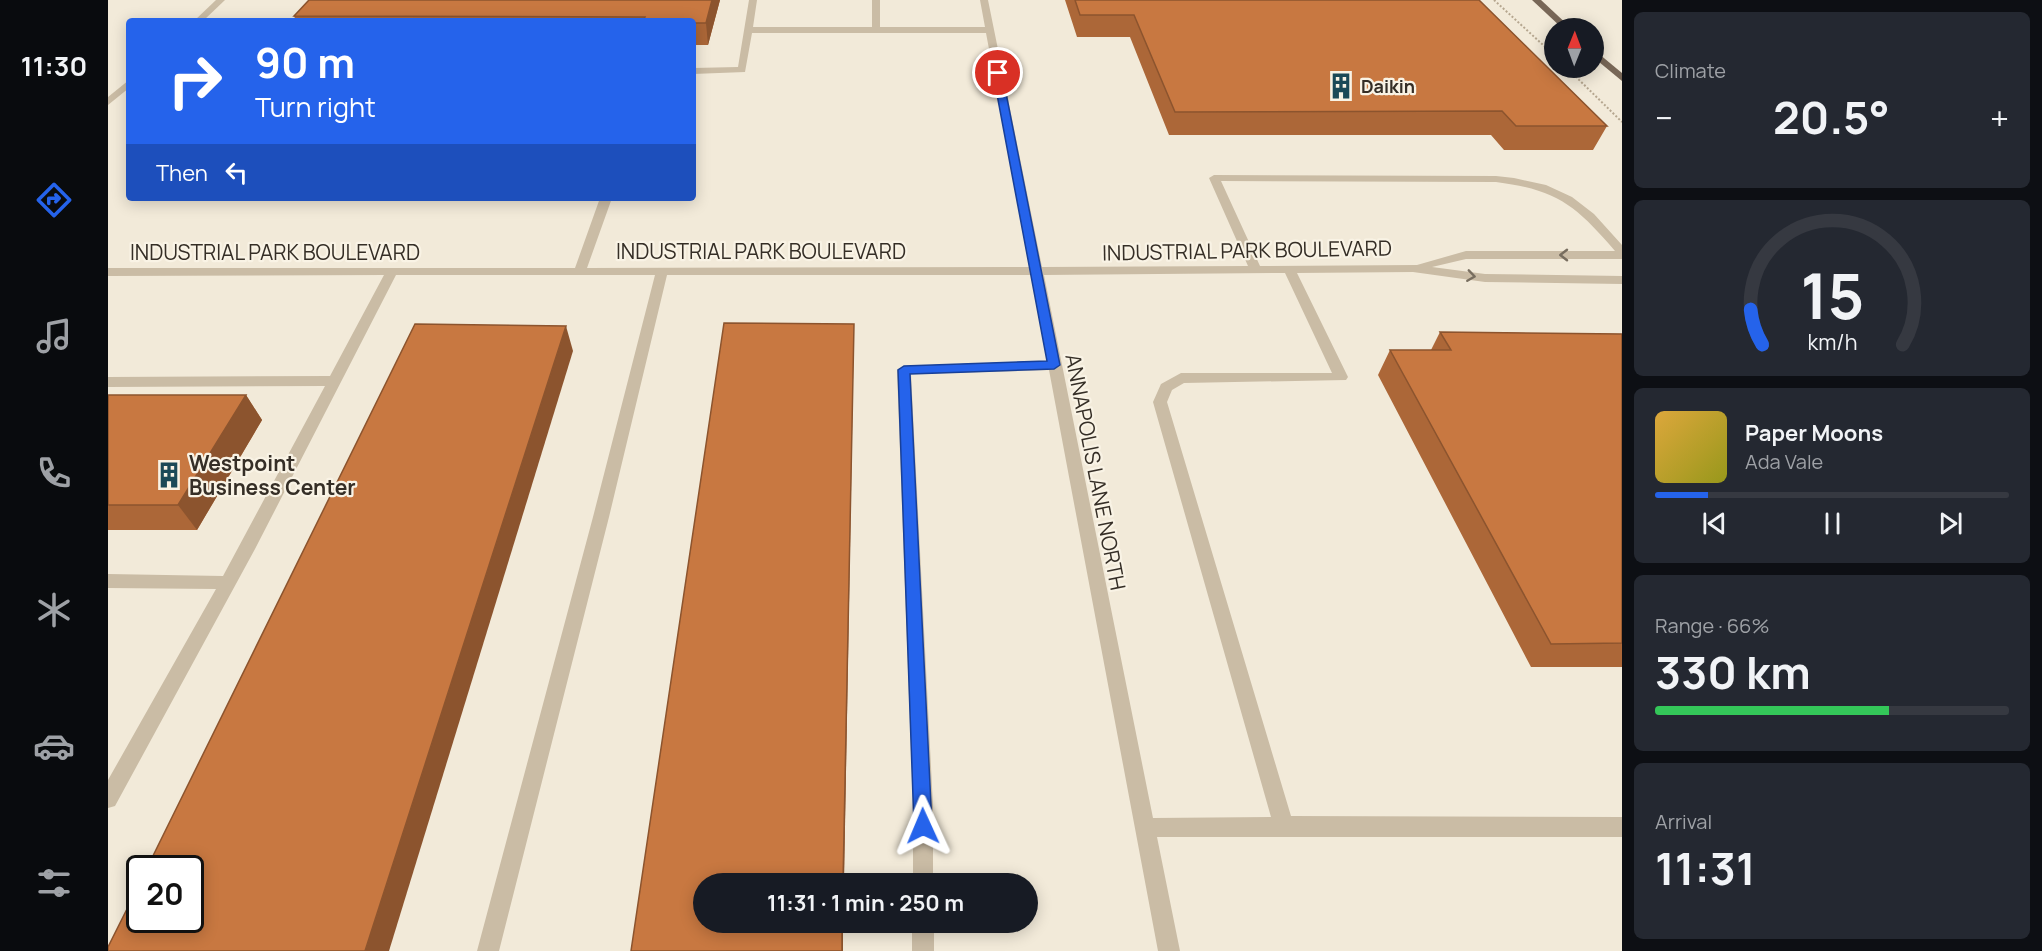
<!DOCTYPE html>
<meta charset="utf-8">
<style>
body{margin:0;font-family:Manrope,sans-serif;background:#242831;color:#f1f3f6;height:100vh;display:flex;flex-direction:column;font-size:22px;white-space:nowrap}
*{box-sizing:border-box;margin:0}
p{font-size:20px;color:#9ea1a6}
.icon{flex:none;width:33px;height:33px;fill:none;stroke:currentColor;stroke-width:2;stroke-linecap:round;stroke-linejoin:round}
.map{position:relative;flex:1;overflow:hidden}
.panel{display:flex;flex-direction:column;gap:12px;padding:12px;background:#0d0f14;width:420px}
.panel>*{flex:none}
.hud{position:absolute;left:18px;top:18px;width:570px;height:183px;border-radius:6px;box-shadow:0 3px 15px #0003;background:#2563eb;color:#fff;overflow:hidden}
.needle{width:39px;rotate:1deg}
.tools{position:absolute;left:1436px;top:18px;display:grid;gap:12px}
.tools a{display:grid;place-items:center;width:60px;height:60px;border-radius:50%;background:#171b24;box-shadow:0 3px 15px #0003;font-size:30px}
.speed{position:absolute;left:18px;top:855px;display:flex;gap:12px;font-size:30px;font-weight:700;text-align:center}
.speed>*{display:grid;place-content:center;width:78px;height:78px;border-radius:50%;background:#171b24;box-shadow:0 3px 15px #0003;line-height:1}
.speed .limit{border:3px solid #111;border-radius:9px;background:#fff;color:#111}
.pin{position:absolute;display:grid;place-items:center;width:51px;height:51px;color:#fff;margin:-26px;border:3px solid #fff;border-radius:50%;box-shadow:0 2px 6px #0007}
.me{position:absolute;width:66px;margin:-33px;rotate:359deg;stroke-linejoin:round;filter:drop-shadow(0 0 4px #0008)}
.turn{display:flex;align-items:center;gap:21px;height:126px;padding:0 30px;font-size:27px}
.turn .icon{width:78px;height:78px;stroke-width:2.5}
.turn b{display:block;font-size:42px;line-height:51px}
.then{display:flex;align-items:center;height:57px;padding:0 30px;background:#0003;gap:12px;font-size:22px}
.big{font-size:45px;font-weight:700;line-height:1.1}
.panel .card{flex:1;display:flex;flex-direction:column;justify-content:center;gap:9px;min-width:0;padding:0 21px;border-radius:9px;background:#242831}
.panel .dial{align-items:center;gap:0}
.dial svg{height:156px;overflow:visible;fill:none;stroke:#363941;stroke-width:7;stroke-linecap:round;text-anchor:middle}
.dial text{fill:#f1f3f6;stroke:none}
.song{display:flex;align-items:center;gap:18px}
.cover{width:72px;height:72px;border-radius:9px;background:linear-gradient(135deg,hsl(40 70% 55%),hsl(60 70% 35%))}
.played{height:6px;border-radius:3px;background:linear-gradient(90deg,#2563eb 15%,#363941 15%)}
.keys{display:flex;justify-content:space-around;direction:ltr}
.heat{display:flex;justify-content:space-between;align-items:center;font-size:33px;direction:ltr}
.charge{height:9px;border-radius:4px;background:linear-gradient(90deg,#34c759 66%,#363941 0)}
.trip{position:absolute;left:585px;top:873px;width:345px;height:60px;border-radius:30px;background:#171b24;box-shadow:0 3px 15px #0003;font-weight:700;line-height:60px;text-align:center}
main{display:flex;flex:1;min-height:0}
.tab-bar{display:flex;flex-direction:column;width:108px;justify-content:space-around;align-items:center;background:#090b0e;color:#9ea1a6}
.tab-bar .icon{width:42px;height:42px}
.tab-bar .active{color:#2563eb}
.tab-bar b{font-size:27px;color:#f1f3f6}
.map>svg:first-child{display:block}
</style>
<main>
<nav class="tab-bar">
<b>11:30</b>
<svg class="icon active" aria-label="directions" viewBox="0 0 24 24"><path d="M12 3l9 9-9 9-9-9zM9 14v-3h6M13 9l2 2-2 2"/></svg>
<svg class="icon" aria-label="music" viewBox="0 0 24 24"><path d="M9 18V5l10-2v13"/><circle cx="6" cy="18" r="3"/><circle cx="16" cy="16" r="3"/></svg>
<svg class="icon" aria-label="phone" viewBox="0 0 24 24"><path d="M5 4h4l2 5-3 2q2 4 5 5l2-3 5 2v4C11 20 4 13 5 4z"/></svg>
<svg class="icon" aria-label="climate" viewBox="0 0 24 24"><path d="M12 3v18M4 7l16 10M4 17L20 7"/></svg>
<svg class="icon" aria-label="car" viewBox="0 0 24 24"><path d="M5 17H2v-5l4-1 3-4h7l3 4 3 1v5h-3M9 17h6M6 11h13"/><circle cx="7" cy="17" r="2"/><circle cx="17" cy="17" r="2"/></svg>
<svg class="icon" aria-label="filters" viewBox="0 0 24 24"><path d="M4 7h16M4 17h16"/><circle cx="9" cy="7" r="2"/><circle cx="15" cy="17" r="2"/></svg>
</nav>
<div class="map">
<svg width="1514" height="951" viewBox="0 0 1514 951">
<rect width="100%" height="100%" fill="#f2ead9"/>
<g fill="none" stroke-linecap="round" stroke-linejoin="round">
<g stroke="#b5a68f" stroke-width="2" stroke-dasharray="2 2" stroke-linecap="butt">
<polyline points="1386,0 1446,55"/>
<polyline points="1459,68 1514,122"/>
</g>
<g fill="#cabca5" fill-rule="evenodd">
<polygon points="108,0 117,0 95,21 86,21"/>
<path d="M641 0H649L645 27H764V0H772V27H877L872 0H880L934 267 1140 266 1101 178 1106 175 1388 176 1406 178 1438 185 1464 197 1486 214 1514 245V259H1358L1324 267 1377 274 1514 276V284L1377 282 1305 272 1189 273 1240 377 1238 380 1076 383 1064 390 1059 402 1183 816 1514 817V837H1049L1072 951H1050L941 370 803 374 825 806V884H805V806L789 370 796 366 939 361 923 275H559L501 517 391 951H369L485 517 547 275H288L147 549 7 806 0 808V780L108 589 0 588V574L115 576 217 386 0 387V377L222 376 276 275 0 276V268H467L492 198H504L479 268 922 267 878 33H644L637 72 585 74V68L630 67ZM1113 181 1388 182C1450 190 1468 206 1507 251H1358L1309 265 1152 266ZM1177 273 1224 373H1073L1053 384 1045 402 1163 817 1045 818 936 275Z"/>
<polygon points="21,80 21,88 0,105 0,97"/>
<rect x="804" y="922" width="22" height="29"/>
</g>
<g fill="#786757" fill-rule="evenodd">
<polygon points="1424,0 1433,0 1463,28 1454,28"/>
<polygon points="1485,49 1514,73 1514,81 1485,57"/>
</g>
</g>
<g fill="#ac6738">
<polygon points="201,0 612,0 600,45 585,45 585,21 188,21 186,16"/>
<polygon points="957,0 1371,0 1499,126 1485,150 1396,150 1383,135 1061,135 1022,37 969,37"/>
<polygon points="1332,332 1514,334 1514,667 1423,667 1270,375 1282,350 1323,350"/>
<polygon points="0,395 138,395 154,420 89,530 0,530"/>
</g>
<g fill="#8c542e">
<polygon points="604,0 612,0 600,45 598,23"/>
<polygon points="746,324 736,884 735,884"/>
<polygon points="458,326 465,351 281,951 257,951"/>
<polygon points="138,395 154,420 89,530 70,505"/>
<rect x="734" y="922" width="1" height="29"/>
</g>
<g fill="#c87841" stroke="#8c542e" stroke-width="1.5">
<polygon points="201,0 604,0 598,23 585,23 585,21 535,21 537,17 186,16"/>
<polygon points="967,0 1371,0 1499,126 1408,126 1394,111 1067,112 1026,15 972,15"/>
<polygon points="616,323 746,324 735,884 596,884 596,922 734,922 734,951 523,951"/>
<polygon points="307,324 458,326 257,951 0,951 0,947 32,883 32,920 82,920 82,868 39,868"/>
<polygon points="1332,332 1514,334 1514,643 1443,644 1282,350 1343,350"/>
<polygon points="0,395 138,395 70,505 0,505"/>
</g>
<defs><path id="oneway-chevron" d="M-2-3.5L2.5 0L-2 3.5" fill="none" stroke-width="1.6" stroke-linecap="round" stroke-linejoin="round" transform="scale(1.5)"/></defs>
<g stroke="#786e5f">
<use href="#oneway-chevron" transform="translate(1456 255) rotate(-180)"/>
<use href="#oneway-chevron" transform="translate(1363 276) rotate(8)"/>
</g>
<polygon fill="#2563eb" stroke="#184099" stroke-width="1.5" points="890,70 894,73 952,365 946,369 802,374 824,826 822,832 815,834 809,832 806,826 790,370 796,366 939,361 885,73"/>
<defs>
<g id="building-bare" transform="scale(2.07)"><path d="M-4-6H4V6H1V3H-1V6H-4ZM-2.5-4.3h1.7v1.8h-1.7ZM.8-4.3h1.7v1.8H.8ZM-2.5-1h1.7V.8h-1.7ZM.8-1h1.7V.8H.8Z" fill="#1b4957" stroke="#f9f3e5" stroke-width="2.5" paint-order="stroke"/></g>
</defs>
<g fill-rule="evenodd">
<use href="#building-bare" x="1233" y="86"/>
<use href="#building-bare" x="61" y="475"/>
</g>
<g text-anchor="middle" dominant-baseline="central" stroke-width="4.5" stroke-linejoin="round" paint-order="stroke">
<g font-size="18" font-weight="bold" fill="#352e26" stroke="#f9f3e5" text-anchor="start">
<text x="1253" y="86">Daikin</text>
</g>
<g font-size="21" fill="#352e26" stroke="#f9f3e5">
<text transform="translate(1139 250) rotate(-1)">INDUSTRIAL PARK BOULEVARD</text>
<text x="653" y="251">INDUSTRIAL PARK BOULEVARD</text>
<text x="167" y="252">INDUSTRIAL PARK BOULEVARD</text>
<text transform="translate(988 472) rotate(79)">ANNAPOLIS LANE NORTH</text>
</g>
<g font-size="21" font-weight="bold" fill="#352e26" stroke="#f9f3e5" text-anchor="start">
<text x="81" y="463">Westpoint<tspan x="81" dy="24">Business Center</tspan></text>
</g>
</g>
</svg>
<div class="tools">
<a><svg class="needle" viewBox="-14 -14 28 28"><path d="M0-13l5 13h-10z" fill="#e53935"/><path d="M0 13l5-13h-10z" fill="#9ea1a6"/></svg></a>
</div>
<div class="speed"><div class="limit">20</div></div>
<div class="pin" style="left:890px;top:73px;background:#d93025"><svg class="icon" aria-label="arrive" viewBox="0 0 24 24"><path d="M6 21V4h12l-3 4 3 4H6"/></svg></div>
<svg class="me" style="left:815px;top:826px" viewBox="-20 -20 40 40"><path d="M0-17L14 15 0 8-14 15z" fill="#2563eb" stroke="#fff" stroke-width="4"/></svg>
<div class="trip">11:31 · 1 min · 250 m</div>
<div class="hud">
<div class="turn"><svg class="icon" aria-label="right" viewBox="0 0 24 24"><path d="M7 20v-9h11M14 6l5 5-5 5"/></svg><div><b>90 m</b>Turn right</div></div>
<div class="then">Then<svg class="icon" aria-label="left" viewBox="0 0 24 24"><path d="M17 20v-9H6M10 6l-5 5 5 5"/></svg></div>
</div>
</div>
<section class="panel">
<div class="card"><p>Climate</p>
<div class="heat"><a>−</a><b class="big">20.5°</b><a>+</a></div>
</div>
<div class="card dial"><svg viewBox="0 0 100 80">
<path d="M14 69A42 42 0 1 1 86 69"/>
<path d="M14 69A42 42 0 0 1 8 51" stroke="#2563eb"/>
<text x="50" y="56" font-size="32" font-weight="700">15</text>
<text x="50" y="72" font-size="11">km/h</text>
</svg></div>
<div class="card">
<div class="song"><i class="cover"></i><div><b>Paper Moons</b><p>Ada Vale</p></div></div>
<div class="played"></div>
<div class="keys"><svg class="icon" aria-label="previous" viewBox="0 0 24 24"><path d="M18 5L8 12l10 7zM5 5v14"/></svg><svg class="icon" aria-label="pause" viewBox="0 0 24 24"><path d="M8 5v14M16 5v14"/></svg><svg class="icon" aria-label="next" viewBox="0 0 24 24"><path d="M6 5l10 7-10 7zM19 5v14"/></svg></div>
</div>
<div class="card"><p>Range · 66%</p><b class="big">330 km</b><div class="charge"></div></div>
<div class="card"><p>Arrival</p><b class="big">11:31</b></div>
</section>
</main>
